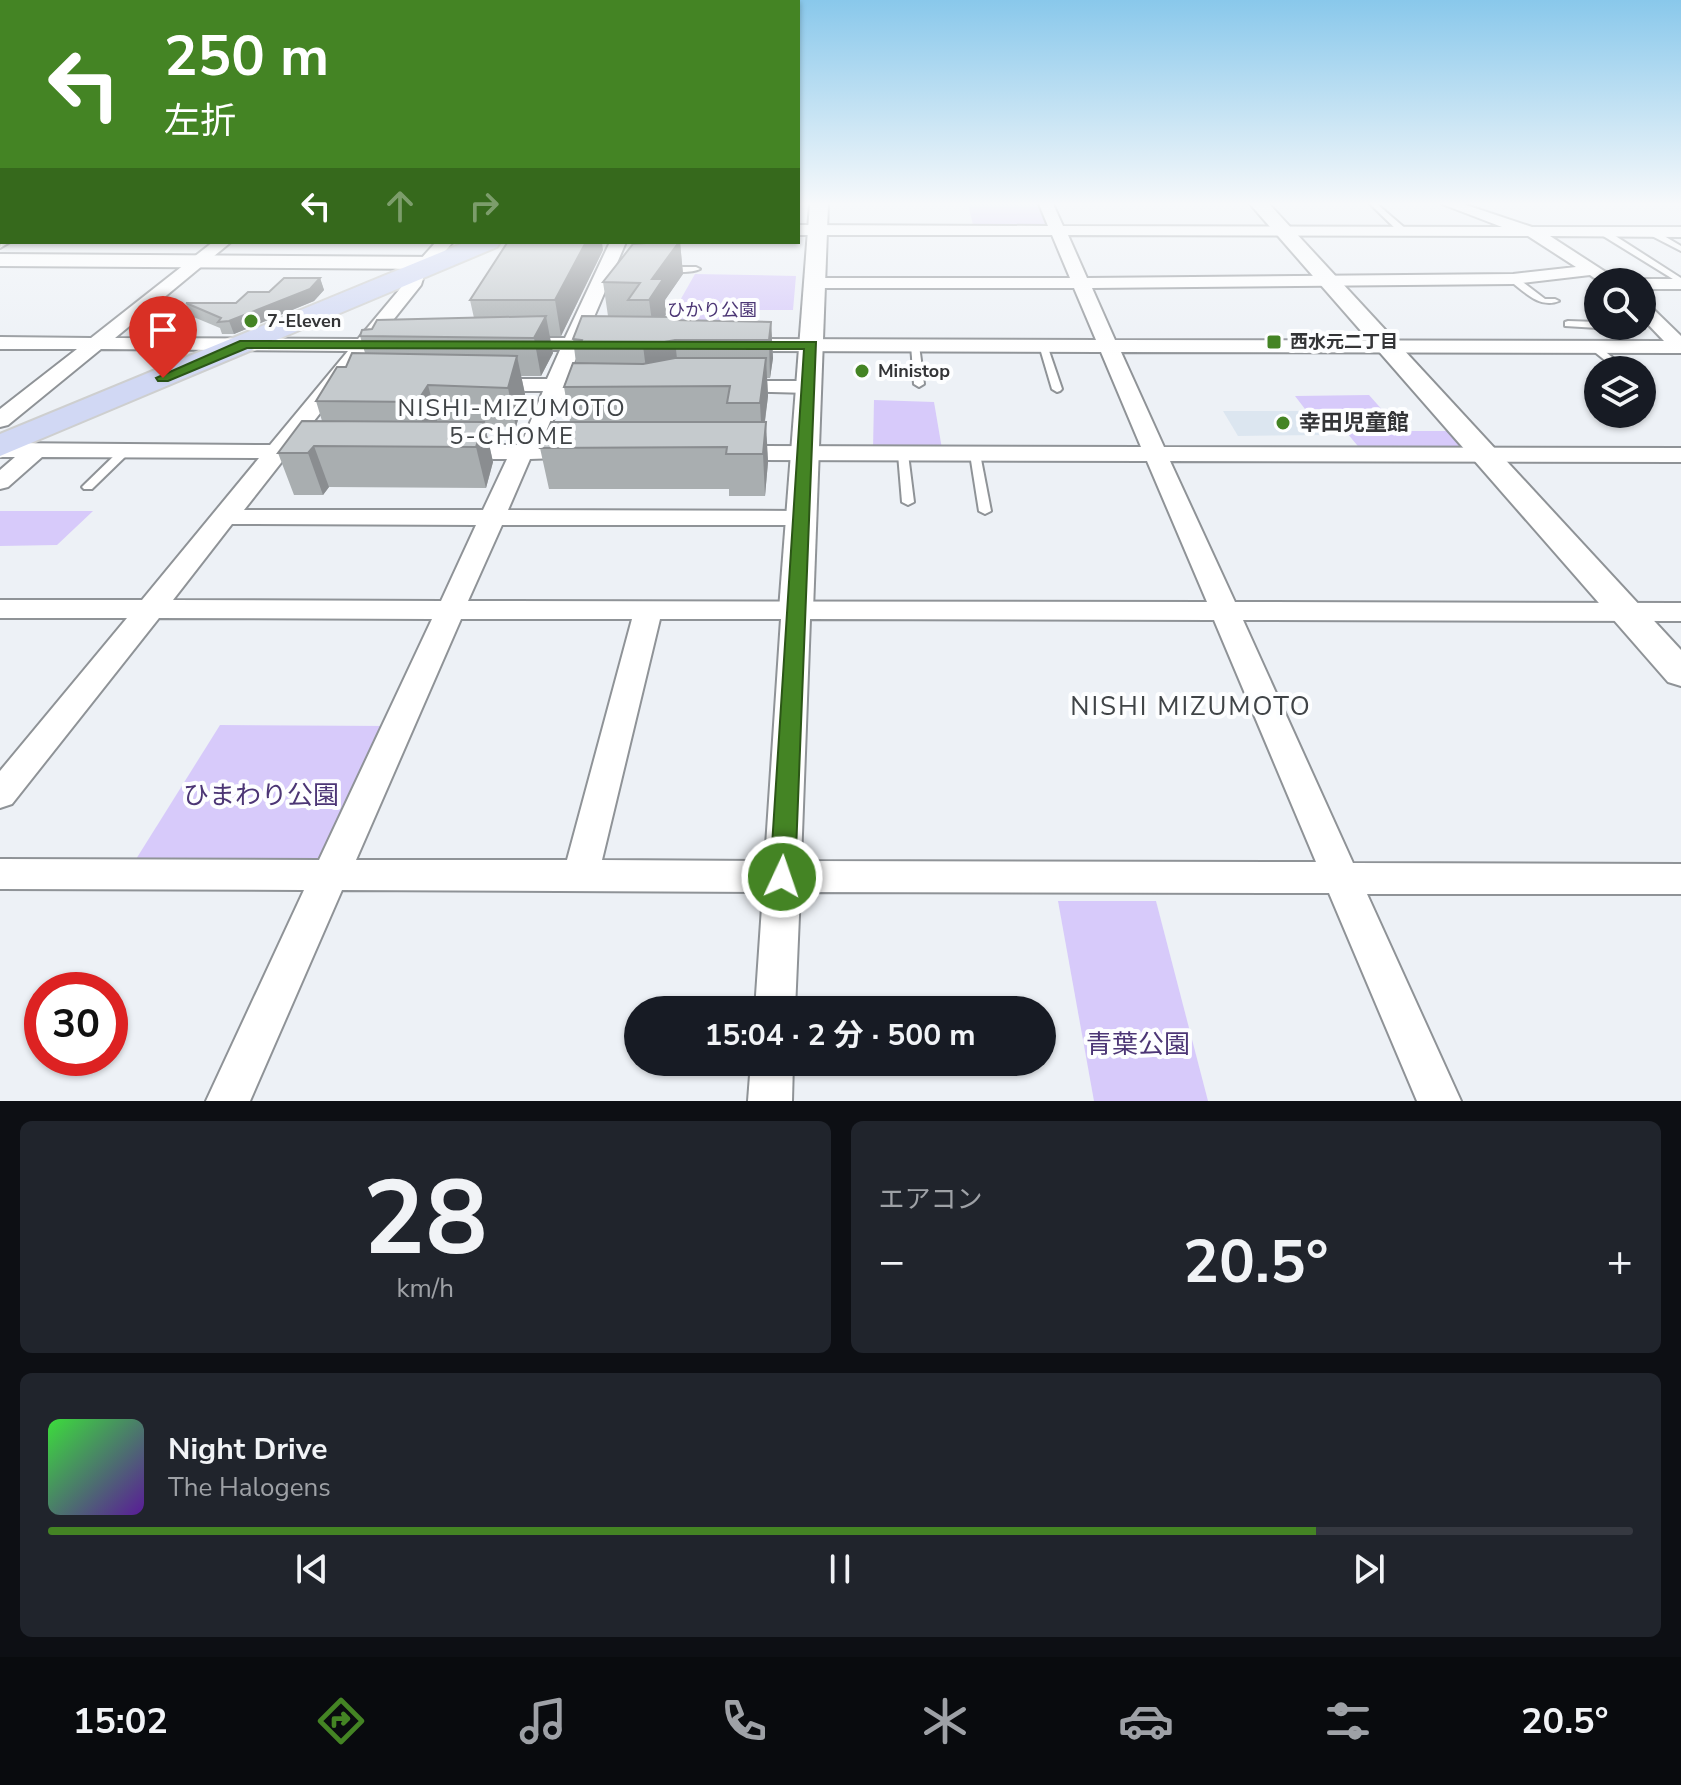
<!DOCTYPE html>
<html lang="ja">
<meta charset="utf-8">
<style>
body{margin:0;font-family:"Nunito Sans","Noto Sans JP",sans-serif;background:#20242c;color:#f1f3f6;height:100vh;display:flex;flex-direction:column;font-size:30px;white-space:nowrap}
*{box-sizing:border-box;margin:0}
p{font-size:26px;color:#9ea1a6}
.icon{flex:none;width:44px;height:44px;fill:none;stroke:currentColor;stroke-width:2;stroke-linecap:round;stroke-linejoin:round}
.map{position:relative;height:1101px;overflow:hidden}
.side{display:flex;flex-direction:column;gap:20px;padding:20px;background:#0d0f14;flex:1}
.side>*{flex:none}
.banner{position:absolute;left:0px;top:0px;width:800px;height:244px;box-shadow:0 2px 6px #0004;background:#448424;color:#fff;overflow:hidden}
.fabs{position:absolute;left:1584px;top:268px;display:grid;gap:16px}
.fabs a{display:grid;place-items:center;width:72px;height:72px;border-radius:50%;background:#171b24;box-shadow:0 2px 6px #0004;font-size:40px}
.speed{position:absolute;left:24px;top:972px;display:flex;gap:16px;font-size:40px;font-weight:700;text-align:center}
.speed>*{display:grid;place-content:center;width:104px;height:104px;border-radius:50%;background:#171b24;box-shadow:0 2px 6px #0004;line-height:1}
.speed .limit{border:12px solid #d22;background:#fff;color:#111}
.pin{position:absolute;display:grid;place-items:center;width:68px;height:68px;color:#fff;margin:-82px -34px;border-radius:50% 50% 50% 0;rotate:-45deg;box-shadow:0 0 8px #0007}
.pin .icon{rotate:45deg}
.me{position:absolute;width:88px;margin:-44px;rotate:3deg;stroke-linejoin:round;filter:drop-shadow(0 0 6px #0008)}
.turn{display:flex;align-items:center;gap:28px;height:168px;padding:0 32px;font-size:36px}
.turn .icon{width:104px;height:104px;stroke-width:2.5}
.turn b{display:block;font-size:56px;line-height:68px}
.lanes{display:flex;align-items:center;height:76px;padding:0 32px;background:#0003;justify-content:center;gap:40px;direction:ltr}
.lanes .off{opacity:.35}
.big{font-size:60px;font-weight:700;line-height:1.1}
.side .card{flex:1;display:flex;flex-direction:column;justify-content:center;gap:12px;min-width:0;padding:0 28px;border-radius:12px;background:#20242c}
.side .dial{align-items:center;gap:0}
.dial b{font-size:104px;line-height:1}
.song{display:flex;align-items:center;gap:24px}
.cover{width:96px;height:96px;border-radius:12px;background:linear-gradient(135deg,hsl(120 70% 55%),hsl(270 70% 35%))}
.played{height:8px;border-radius:4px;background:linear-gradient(90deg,#448424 80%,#363941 80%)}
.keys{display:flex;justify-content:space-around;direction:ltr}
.heat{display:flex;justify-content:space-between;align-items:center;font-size:44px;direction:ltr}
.side .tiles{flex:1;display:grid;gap:20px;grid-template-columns:1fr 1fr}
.card:last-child{grid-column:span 2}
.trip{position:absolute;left:624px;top:996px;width:432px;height:80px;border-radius:40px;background:#171b24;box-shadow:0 2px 6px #0004;font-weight:700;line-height:80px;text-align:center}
.tab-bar{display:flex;height:128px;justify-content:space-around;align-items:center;background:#090b0e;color:#9ea1a6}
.tab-bar .icon{width:56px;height:56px}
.tab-bar .selected{color:#448424}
.tab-bar b{font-size:36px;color:#f1f3f6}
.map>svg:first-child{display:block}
</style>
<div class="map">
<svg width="1681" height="1101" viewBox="0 0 1681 1101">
<rect width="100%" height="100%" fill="#edf1f6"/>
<polygon fill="#dce6f0" points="1223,411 1305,411 1323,435 1238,436"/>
<g fill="#d7cafa">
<polygon points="968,204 1043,204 1055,229 974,229"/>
<polygon points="695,274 796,276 793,310 744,310 741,341 657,341"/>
<polygon points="1369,395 1401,431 1458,431 1476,451 1362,451 1327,409 1305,409 1295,396"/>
<polygon points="874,400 934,402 942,449 873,450"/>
<polygon points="0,511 93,511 57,545 0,546"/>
<polygon points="220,725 389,726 327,858 314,865 133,864"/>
<polygon points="1058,901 1156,901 1208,1101 1094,1101"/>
</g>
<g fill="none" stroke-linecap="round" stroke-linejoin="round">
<g stroke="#8f9397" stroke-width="4">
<g id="service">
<polygon points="1370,204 1377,204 1406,229 1406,233 1400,233"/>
<polygon points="1600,230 1606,230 1681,278 1681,284 1600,234"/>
<polygon points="1648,230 1654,230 1681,246 1681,251 1648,234"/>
<path d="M666 267H696L700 269C692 273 673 273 665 269Z"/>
<path d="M1510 277H1516L1545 299H1555L1559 301C1540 309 1525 292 1510 281Z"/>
<polygon points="1568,321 1598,322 1598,326 1602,326 1598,328 1565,326 1565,322"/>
<polygon points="915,342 919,345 924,384 919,387 914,384 911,345"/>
<polygon points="1043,342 1047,345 1062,389 1060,391 1057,392 1052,389 1039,345"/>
<polygon points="1594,344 1597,345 1628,370 1617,370 1591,349 1590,347"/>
<polygon points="124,449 128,450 129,452 128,454 92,489 84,489 82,487 84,485 120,450"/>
<polygon points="903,451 908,454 914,502 908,505 902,502 898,454"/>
<polygon points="975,451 980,454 991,511 985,514 979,511 970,454"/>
</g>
</g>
<g stroke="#8f9397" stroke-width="4">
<g id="minor">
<path d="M1039 204H1053L1063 226 1502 227 1442 204H1463L1532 227H1681V237L1550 236 1621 282H1600L1590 275 1513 284 1092 288 1115 340 1664 341 1642 318V303L1648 304 1681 336V353L1121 352 1164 447 1681 448V462L1170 461 1235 602 1681 603V621L1243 620 1353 863 1681 864V894H1367L1461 1101H1417L1329 893 800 892 795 1010H755L763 892 342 890 250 1101H206L304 890 0 889V859L319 860 432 619 159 618 12 804 0 808V771L127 618H0V600H142L259 458 42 457 8 487 0 489V470L15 457H0V443L270 445 348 351 101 349 8 425 0 427V409L77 349H0V337L91 338 213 242H231L115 338 358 339 404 284 410 268H422L425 272 421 285 378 339 403 341 406 345 403 349 369 351 295 445 321 447 324 452 321 457 284 459 244 510H483L507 459H457L449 457 446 452 449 447 457 445H521L543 391H490L480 385 490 379H547L560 350H516L506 344 516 338H565L610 242H626L585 338H608L618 344 608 350H580L564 385 599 387 609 393 599 399 562 398 543 445 585 447 588 452 585 457 530 459 508 510 801 511 810 513 813 518 810 523 801 525H502L468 601 1207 602 1147 461 733 460 725 458 722 453 725 448 733 446 1141 447 1101 352 740 351 730 345 740 339 1096 340 1074 288H814L805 283 814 278H1070L1052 235H798V225L1048 226ZM1068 235 1528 236 1576 267 1513 274 1087 278ZM232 524 476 525 441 601 173 600ZM461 619H632L567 860H356ZM660 619H781L765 861 602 860ZM810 619 1214 620 1316 862 801 861Z"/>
<polygon points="2,237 2,242 10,242 0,248"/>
<polygon points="436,242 453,242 433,265 421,265 419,261"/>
<polygon points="1642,279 1681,279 1681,289 1642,289 1642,282 1635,282"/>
<polygon points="734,381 809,381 819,387 809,393 727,391 724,387 727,383"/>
<polygon points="751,1062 793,1062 792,1101 748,1101"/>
</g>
</g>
<g stroke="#8f9397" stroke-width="4">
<g id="tertiary">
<polygon points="810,204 828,204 813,610 808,618 796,621 784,618 779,610"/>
<polygon points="1250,204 1269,204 1681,650 1681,686 1668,682"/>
<polygon points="0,254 438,257 448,263 438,269 0,266"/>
</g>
</g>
<g stroke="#cecfcf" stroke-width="4">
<polygon id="primary" points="466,242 500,242 497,247 0,456 0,434"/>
</g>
<use href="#service" fill="#fff" fill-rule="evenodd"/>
<use href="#minor" fill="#fff" fill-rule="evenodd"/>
<use href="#tertiary" fill="#fff" fill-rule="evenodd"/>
<use href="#primary" fill="#d1d8f4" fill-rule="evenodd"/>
</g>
<g fill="#a9aeb0">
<polygon points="660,242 680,242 683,274 665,300 666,314 665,317 675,317 676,321 771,322 773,358 770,378 767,378 768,396 765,422 768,462 765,496 729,496 729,489 549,489 540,448 570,422 564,387 576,363 573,339 608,316 603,282"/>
<polygon points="603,250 561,336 549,336 553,353 541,376 521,376 525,394 516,427 485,426 493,462 486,488 329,487 323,495 294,495 278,453 322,421 316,401 346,367 365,353 360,336 474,318 470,300"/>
<polygon points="320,278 324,290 314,301 234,334 222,334 220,328 191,316 186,303 236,303 269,292"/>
</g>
<g fill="#8a8d90">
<polygon points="2,213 2,235 0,236 0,215"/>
<polygon points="586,242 602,242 603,250 561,336 555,300"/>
<polygon points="679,242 680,242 683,274 665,300 666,314 654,336 649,300 652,279"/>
<polygon points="320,278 324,290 314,301 234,334 229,321"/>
<polygon points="546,316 553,353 541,376 534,338"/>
<polygon points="771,322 773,358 770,378 769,340"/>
<polygon points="675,340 679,378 648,384 643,346"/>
<polygon points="517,356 525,394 516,427 508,388"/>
<polygon points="766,358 768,396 762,443 760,403"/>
<polygon points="428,385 438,424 428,442 417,402"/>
<polygon points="484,422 493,462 486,488 476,447"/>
<polygon points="766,422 768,462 765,496 763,454"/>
<polygon points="314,446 329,487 323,495 308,453"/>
</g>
<g fill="#c5cacd" stroke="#8a8d90" stroke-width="2">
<polygon points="0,204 2,204 2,213 0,215"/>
<polygon points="519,242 586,242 555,300 470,300 507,243 519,243"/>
<polygon points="660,242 679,242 652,279 663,279 649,300 628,300 640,283 603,282 633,244"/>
<polygon points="284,278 320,278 310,289 229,321 218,322 221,318 186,303 236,303 248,292 269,292"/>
<polygon points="546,316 534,338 360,336 362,330 372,329 377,320"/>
<polygon points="582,316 675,317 674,320 771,322 769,340 675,340 643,346 580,345 582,340 573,339"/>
<polygon points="352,353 517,356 508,388 428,385 417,402 316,401 337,367 346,367"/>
<polygon points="675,358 766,358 760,403 727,403 730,386 564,387 573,363 643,364"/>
<polygon points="302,421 484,422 476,447 314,446 308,453 278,453"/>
<polygon points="551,422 766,422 763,454 726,454 727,447 540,448"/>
</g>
<linearGradient id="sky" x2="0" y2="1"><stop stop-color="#89c8eb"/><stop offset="0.57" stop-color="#f7f9fb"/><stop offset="1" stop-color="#f7f9fb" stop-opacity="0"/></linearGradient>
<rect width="1681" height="358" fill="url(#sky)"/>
<polygon fill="#448424" stroke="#2c5617" stroke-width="2" points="240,341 816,342 795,877 791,885 782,888 773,885 770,877 804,349 247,348 168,381 158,381 156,378"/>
<g fill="#448424" stroke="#fdfeff" stroke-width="3">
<circle cx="251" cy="321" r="8"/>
<rect x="1266" y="334" width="16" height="16" rx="4"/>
<circle cx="862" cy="371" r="8"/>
<circle cx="1283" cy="423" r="8"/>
</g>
<g text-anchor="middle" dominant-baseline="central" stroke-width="8" stroke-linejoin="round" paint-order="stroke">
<g font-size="18" fill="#4c3675" stroke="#fdfeff">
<text x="712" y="310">ひかり公園</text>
</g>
<g font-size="18" font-weight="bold" fill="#343537" stroke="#fdfeff" text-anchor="start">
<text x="267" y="321">7-Eleven</text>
<text x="1290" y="342">西水元二丁目</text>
<text x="878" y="371">Ministop</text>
</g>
<g font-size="22" font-weight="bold" fill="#343537" stroke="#fdfeff" text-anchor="start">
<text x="1299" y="423">幸田児童館</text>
</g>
<g font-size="24" letter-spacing="2" fill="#404447" stroke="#fdfeff">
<text x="512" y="408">NISHI-MIZUMOTO<tspan x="512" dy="28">5-CHOME</tspan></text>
</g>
<g font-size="26" letter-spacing="2" fill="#404447" stroke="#fdfeff">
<text x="1191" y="706">NISHI MIZUMOTO</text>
</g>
<g font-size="26" fill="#4c3675" stroke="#fdfeff">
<text x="261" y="795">ひまわり公園</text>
<text x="1138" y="1044">青葉公園</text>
</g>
</g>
</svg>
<div class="fabs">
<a><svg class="icon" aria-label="search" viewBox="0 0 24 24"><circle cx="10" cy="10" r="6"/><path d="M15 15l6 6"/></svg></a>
<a><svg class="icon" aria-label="layers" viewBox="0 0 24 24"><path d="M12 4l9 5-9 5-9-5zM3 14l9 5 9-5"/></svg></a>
</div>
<div class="speed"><div class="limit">30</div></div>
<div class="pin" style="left:163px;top:378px;background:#d93025"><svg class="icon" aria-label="arrive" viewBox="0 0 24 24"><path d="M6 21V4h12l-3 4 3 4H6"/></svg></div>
<svg class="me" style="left:782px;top:877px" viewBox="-20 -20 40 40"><circle r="17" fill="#448424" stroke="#fff" stroke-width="3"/><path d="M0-11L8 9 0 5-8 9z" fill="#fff"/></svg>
<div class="trip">15:04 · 2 分 · 500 m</div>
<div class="banner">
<div class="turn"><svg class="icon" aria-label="left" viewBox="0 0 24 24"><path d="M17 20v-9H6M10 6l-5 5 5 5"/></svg><div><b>250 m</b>左折</div></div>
<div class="lanes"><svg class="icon" aria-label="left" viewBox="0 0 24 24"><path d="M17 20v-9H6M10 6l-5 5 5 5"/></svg><svg class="icon off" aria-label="ahead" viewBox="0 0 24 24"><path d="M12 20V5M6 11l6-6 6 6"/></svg><svg class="icon off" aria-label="right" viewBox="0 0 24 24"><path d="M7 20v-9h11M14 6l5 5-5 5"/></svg></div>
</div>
</div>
<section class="side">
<div class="tiles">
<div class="card dial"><b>28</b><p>km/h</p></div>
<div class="card"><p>エアコン</p>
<div class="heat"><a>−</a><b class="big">20.5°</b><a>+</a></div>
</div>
<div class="card">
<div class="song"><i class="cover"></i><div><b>Night Drive</b><p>The Halogens</p></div></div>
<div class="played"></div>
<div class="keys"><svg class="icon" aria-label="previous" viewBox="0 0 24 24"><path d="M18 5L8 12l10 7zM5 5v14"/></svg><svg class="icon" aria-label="pause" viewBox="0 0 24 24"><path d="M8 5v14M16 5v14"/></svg><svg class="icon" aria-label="next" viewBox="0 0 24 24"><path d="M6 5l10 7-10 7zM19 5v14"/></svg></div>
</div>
</div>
</section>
<nav class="tab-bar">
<b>15:02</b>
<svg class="icon selected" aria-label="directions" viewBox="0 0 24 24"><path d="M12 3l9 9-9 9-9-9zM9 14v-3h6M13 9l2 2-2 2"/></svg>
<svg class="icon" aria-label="music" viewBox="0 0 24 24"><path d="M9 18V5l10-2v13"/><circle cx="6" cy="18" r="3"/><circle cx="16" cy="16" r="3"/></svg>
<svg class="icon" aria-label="phone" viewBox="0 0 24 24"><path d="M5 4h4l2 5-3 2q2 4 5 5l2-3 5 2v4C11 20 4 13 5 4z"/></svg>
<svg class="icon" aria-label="climate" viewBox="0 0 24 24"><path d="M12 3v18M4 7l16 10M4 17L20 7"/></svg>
<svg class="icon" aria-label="car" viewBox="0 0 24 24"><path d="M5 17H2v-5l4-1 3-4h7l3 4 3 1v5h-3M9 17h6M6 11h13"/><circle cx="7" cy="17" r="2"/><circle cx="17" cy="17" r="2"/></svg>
<svg class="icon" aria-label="filters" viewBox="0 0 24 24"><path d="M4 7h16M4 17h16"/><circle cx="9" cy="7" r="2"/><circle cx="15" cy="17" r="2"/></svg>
<b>20.5°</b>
</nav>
